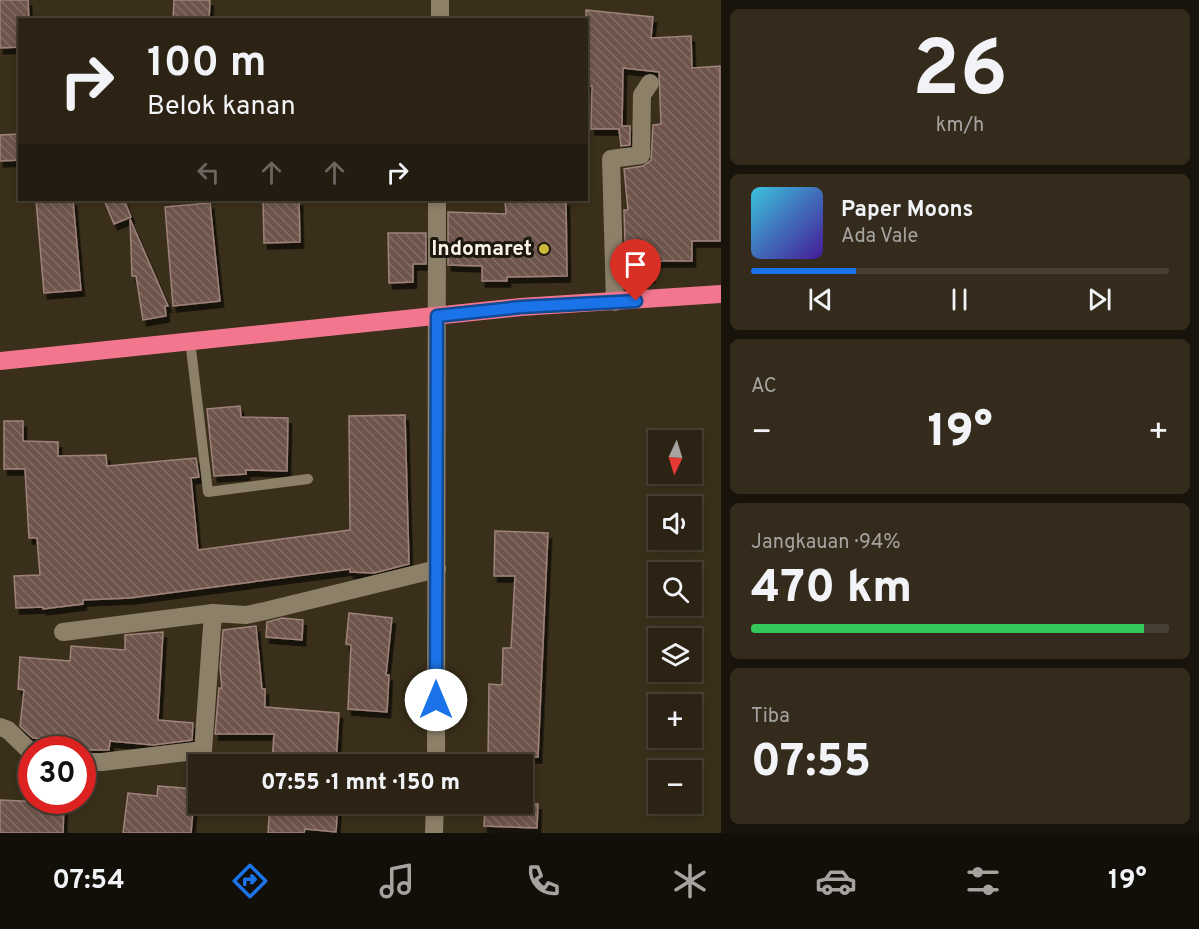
<!DOCTYPE html>
<html lang="id">
<meta charset="utf-8">
<style>
body{margin:0;font-family:Overpass,sans-serif;background:#342b1d;color:#f1f3f6;height:100vh;display:flex;flex-direction:column;font-size:22px;white-space:nowrap}
*{box-sizing:border-box;margin:0}
p{font-size:20px;color:#a6a4a0}
.icon{flex:none;width:33px;height:33px;fill:none;stroke:currentColor;stroke-width:2;stroke-linecap:round;stroke-linejoin:round}
.map{position:relative;flex:1;overflow:hidden}
.details{display:flex;flex-direction:column;gap:9px;padding:9px;background:#18130b;width:478px}
.details>*{flex:none}
.hud{position:absolute;left:18px;top:18px;width:570px;height:183px;border-radius:0px;box-shadow:0 3px 9px #0003,0 0 0 2px #484034;background:#2c2314;color:#f1f3f6;overflow:hidden}
.needle{width:39px;rotate:184deg}
.controls{position:absolute;left:648px;top:430px;display:grid;gap:12px}
.controls a{display:grid;place-items:center;width:54px;height:54px;border-radius:0px;background:#2c2314;box-shadow:0 3px 9px #0003,0 0 0 2px #484034;font-size:30px}
.speed{position:absolute;left:18px;top:736px;display:flex;gap:12px;font-size:30px;font-weight:700;text-align:center}
.speed>*{display:grid;place-content:center;width:78px;height:78px;border-radius:50%;background:#2c2314;box-shadow:0 3px 9px #0003,0 0 0 2px #484034;line-height:1}
.speed .limit{border:9px solid #d22;background:#fff;color:#111}
.pin{position:absolute;display:grid;place-items:center;width:51px;height:51px;color:#fff;margin:-62px -26px;border-radius:50% 50% 50% 0;rotate:-45deg;box-shadow:0 0 6px #0007}
.pin .icon{rotate:45deg}
.me{position:absolute;width:66px;margin:-33px;rotate:0deg;stroke-linejoin:round;filter:drop-shadow(0 0 4px #0008)}
.turn{display:flex;align-items:center;gap:21px;height:126px;padding:0 30px;font-size:27px}
.turn .icon{width:78px;height:78px;stroke-width:2.5}
.turn b{display:block;font-size:42px;line-height:51px}
.lanes{display:flex;align-items:center;height:57px;padding:0 30px;background:#0003;justify-content:center;gap:30px;direction:ltr}
.lanes .off{opacity:.35}
.big{font-size:45px;font-weight:800;line-height:1.1}
.details .widget{flex:1;display:flex;flex-direction:column;justify-content:center;gap:9px;min-width:0;padding:0 21px;border-radius:9px;background:#342b1d}
.details .dial{align-items:center;gap:0}
.dial b{font-size:78px;line-height:1}
.song{display:flex;align-items:center;gap:18px}
.cover{width:72px;height:72px;border-radius:9px;background:linear-gradient(135deg,hsl(190 70% 55%),hsl(260 70% 35%))}
.played{height:6px;border-radius:3px;background:linear-gradient(90deg,#1a73e8 25%,#484034 25%)}
.keys{display:flex;justify-content:space-around;direction:ltr}
.heat{display:flex;justify-content:space-between;align-items:center;font-size:33px;direction:ltr}
.charge{height:9px;border-radius:4px;background:linear-gradient(90deg,#34c759 94%,#484034 0)}
.trip{position:absolute;left:188px;top:754px;width:345px;height:60px;border-radius:0px;background:#2c2314;box-shadow:0 3px 9px #0003,0 0 0 2px #484034;font-weight:800;line-height:60px;text-align:center}
.dock{display:flex;height:96px;justify-content:space-around;align-items:center;background:#120e08;color:#a6a4a0}
.dock .icon{width:42px;height:42px}
.dock .on{color:#1a73e8}
.dock b{font-size:27px;color:#f1f3f6}
main{display:flex;flex:1;min-height:0}
.map>svg:first-child{display:block}
</style>
<main>
<div class="map">
<svg width="721" height="833" viewBox="0 0 721 833">
<defs>
<pattern id="building-back-hatch" width="6" height="6" patternUnits="userSpaceOnUse" patternTransform="scale(1.5)"><rect width="6" height="6" fill="#6d544b"/><path d="M-1 5l2 2M0 0l6 6M5-1l2 2" fill="none" stroke="#836d65"/></pattern>
<filter id="shadow"><feDropShadow dx="3.5" dy="6" stdDeviation="0" flood-color="#0009"/></filter>
</defs>
<rect width="100%" height="100%" fill="#3a2f1a"/>
<g fill="url(#building-back-hatch)" stroke="#9f837a" stroke-width="1.5" filter="url(#shadow)">
<polygon points="0,0 28,0 29,20 20,20 20,47 0,48"/>
<polygon points="174,0 210,0 209,20 173,20"/>
<polygon points="586,10 653,17 651,38 691,36 692,68 720,66 720,241 692,241 692,261 651,261 651,277 626,277 624,210 628,210 624,169 643,166 651,160 653,125 661,124 659,72 623,68 622,126 630,126 630,145 621,146 619,129 591,129 592,86 586,86"/>
<polygon points="20,134 20,160 0,161 0,135"/>
<polygon points="36,200 73,200 81,290 44,293"/>
<polygon points="104,200 124,200 131,217 114,224"/>
<polygon points="263,200 299,200 300,242 264,243"/>
<polygon points="505,200 566,200 567,276 507,277 507,281 482,281 482,266 448,265 448,212 506,214"/>
<polygon points="210,203 220,301 173,306 165,207"/>
<polygon points="130,219 168,306 165,306 166,316 143,320 136,276 132,276"/>
<polygon points="388,233 426,233 426,264 413,264 413,282 389,283"/>
<polygon points="240,406 241,417 288,418 287,471 246,470 246,474 214,476 207,409"/>
<polygon points="405,415 409,564 374,573 350,572 350,569 130,598 83,600 83,604 43,609 43,607 16,608 14,576 40,575 37,538 29,538 25,469 4,469 4,421 23,421 23,441 58,442 58,456 106,455 107,466 196,458 199,477 191,478 198,550 350,530 349,416"/>
<polygon points="495,531 548,533 538,757 488,757 489,684 502,685 503,648 511,648 515,576 494,576"/>
<polygon points="349,613 392,618 386,675 389,675 387,712 348,709 351,645 346,644"/>
<polygon points="282,618 303,620 302,640 266,637 267,622"/>
<polygon points="256,626 262,689 265,689 265,707 339,713 336,765 272,762 274,734 215,734 219,688 222,688 220,668 223,630"/>
<polygon points="163,632 158,720 193,723 192,740 153,745 110,741 109,750 61,750 62,741 33,738 20,726 24,690 18,689 20,657 70,661 71,646 125,650 125,635"/>
<polygon points="158,786 195,789 191,833 123,833 128,793 157,796"/>
<polygon points="0,800 64,803 63,833 0,833"/>
<polygon points="270,804 338,804 336,832 305,829 304,833 268,833"/>
<polygon points="485,804 538,804 537,828 484,826"/>
</g>
<g fill="none" stroke-linecap="round" stroke-linejoin="round">
<polyline stroke="#988f7e" stroke-width="4" stroke-dasharray="3 3" stroke-linecap="butt" points="222,756 259,765"/>
<polyline stroke="#8d8069" stroke-width="10" points="190,340 208,492 308,479"/>
<g stroke="#8d8069" stroke-width="18">
<polyline points="440,20 440,0"/>
<polyline points="615,302 611,159 641,155 642,95 650,83"/>
<polyline points="63,632 213,613"/>
<polyline points="0,727 8,730 32,753"/>
<polyline points="82,762 102,762 203,750 213,613 246,615 265,611 437,569"/>
<polyline points="436,765 437,200"/>
<polyline points="434,833 435,804"/>
</g>
<polyline stroke="#f3768f" stroke-width="18" points="0,361 521,307 721,294"/>
</g>
<g fill="none" stroke-linecap="round" stroke-linejoin="round">
<g stroke="#114b97" stroke-width="15">
<polyline id="route" points="436,700 437,316 521,307 636,301"/>
</g>
<use href="#route" stroke="#1a73e8" stroke-width="10"/>
</g>
<circle fill="#ccb939" stroke="#1d180f" stroke-width="2" cx="544" cy="249" r="6"/>
<g text-anchor="middle" dominant-baseline="central" stroke-width="6" stroke-linejoin="round" paint-order="stroke">
<g font-size="21" font-weight="bold" fill="#faf3e6" stroke="#1d180f" text-anchor="end">
<text x="532" y="249">Indomaret</text>
</g>
</g>
</svg>
<div class="controls">
<a><svg class="needle" viewBox="-14 -14 28 28"><path d="M0-13l5 13h-10z" fill="#e53935"/><path d="M0 13l5-13h-10z" fill="#a6a4a0"/></svg></a>
<a><svg class="icon" aria-label="sound" viewBox="0 0 24 24"><path d="M4 9h4l5-4v14l-5-4H4zM17 9q2 3 0 6"/></svg></a>
<a><svg class="icon" aria-label="search" viewBox="0 0 24 24"><circle cx="10" cy="10" r="6"/><path d="M15 15l6 6"/></svg></a>
<a><svg class="icon" aria-label="layers" viewBox="0 0 24 24"><path d="M12 4l9 5-9 5-9-5zM3 14l9 5 9-5"/></svg></a>
<a>+</a>
<a>−</a>
</div>
<div class="speed"><div class="limit">30</div></div>
<div class="pin" style="left:636px;top:301px;background:#d93025"><svg class="icon" aria-label="arrive" viewBox="0 0 24 24"><path d="M6 21V4h12l-3 4 3 4H6"/></svg></div>
<svg class="me" style="left:436px;top:700px" viewBox="-20 -20 40 40"><circle r="19" fill="#fff"/><path d="M0-13L10 11 0 6-10 11z" fill="#1a73e8"/></svg>
<div class="trip">07:55 · 1 mnt · 150 m</div>
<div class="hud">
<div class="turn"><svg class="icon" aria-label="right" viewBox="0 0 24 24"><path d="M7 20v-9h11M14 6l5 5-5 5"/></svg><div><b>100 m</b>Belok kanan</div></div>
<div class="lanes"><svg class="icon off" aria-label="left" viewBox="0 0 24 24"><path d="M17 20v-9H6M10 6l-5 5 5 5"/></svg><svg class="icon off" aria-label="ahead" viewBox="0 0 24 24"><path d="M12 20V5M6 11l6-6 6 6"/></svg><svg class="icon off" aria-label="ahead" viewBox="0 0 24 24"><path d="M12 20V5M6 11l6-6 6 6"/></svg><svg class="icon" aria-label="right" viewBox="0 0 24 24"><path d="M7 20v-9h11M14 6l5 5-5 5"/></svg></div>
</div>
</div>
<section class="details">
<div class="widget dial"><b>26</b><p>km/h</p></div>
<div class="widget">
<div class="song"><i class="cover"></i><div><b>Paper Moons</b><p>Ada Vale</p></div></div>
<div class="played"></div>
<div class="keys"><svg class="icon" aria-label="previous" viewBox="0 0 24 24"><path d="M18 5L8 12l10 7zM5 5v14"/></svg><svg class="icon" aria-label="pause" viewBox="0 0 24 24"><path d="M8 5v14M16 5v14"/></svg><svg class="icon" aria-label="next" viewBox="0 0 24 24"><path d="M6 5l10 7-10 7zM19 5v14"/></svg></div>
</div>
<div class="widget"><p>AC</p>
<div class="heat"><a>−</a><b class="big">19°</b><a>+</a></div>
</div>
<div class="widget"><p>Jangkauan · 94%</p><b class="big">470 km</b><div class="charge"></div></div>
<div class="widget"><p>Tiba</p><b class="big">07:55</b></div>
</section>
</main>
<nav class="dock">
<b>07:54</b>
<svg class="icon on" aria-label="directions" viewBox="0 0 24 24"><path d="M12 3l9 9-9 9-9-9zM9 14v-3h6M13 9l2 2-2 2"/></svg>
<svg class="icon" aria-label="music" viewBox="0 0 24 24"><path d="M9 18V5l10-2v13"/><circle cx="6" cy="18" r="3"/><circle cx="16" cy="16" r="3"/></svg>
<svg class="icon" aria-label="phone" viewBox="0 0 24 24"><path d="M5 4h4l2 5-3 2q2 4 5 5l2-3 5 2v4C11 20 4 13 5 4z"/></svg>
<svg class="icon" aria-label="climate" viewBox="0 0 24 24"><path d="M12 3v18M4 7l16 10M4 17L20 7"/></svg>
<svg class="icon" aria-label="car" viewBox="0 0 24 24"><path d="M5 17H2v-5l4-1 3-4h7l3 4 3 1v5h-3M9 17h6M6 11h13"/><circle cx="7" cy="17" r="2"/><circle cx="17" cy="17" r="2"/></svg>
<svg class="icon" aria-label="filters" viewBox="0 0 24 24"><path d="M4 7h16M4 17h16"/><circle cx="9" cy="7" r="2"/><circle cx="15" cy="17" r="2"/></svg>
<b>19°</b>
</nav>
